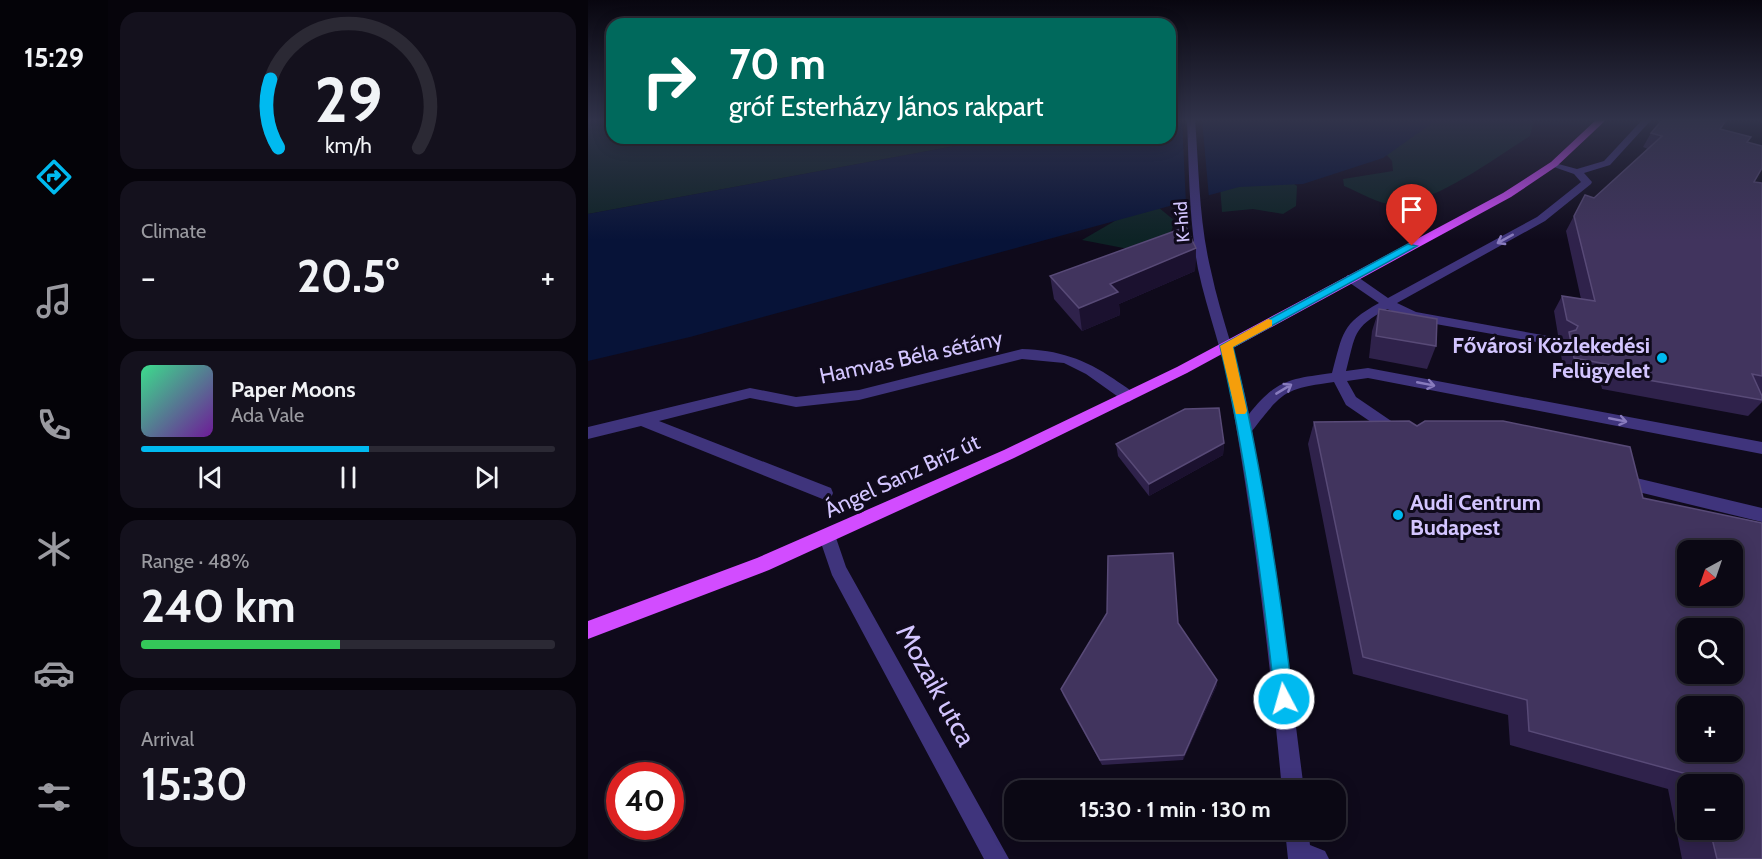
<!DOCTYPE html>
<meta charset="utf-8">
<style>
body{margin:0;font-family:Cabin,sans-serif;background:#14111d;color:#f1f3f6;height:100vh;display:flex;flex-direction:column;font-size:22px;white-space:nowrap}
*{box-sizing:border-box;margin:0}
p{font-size:20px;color:#9a9aa0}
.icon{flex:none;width:33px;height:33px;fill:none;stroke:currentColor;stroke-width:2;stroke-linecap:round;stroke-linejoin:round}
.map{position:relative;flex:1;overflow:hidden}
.sheet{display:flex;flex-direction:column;gap:12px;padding:12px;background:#06040b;width:480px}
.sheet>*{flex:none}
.hud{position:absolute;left:18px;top:18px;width:570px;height:126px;border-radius:18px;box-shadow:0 3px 15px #0003,0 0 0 2px #2b2934;background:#00695c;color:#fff;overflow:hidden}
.needle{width:39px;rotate:220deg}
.tools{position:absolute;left:1089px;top:540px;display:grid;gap:12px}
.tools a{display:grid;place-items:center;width:66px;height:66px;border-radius:12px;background:#0b0814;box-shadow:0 3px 15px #0003,0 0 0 2px #2b2934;font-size:30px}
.speed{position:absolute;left:18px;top:762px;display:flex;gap:12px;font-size:30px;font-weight:700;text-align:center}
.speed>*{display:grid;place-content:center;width:78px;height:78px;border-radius:50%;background:#0b0814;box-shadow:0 3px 15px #0003,0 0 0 2px #2b2934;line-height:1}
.speed .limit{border:9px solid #d22;background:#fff;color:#111}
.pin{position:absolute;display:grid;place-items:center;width:51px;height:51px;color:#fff;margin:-62px -26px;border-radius:50% 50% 50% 0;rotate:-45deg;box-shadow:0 0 6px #0007}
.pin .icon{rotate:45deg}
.me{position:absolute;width:66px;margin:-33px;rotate:354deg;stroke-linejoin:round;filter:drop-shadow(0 0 4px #0008)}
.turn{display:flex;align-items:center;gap:21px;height:126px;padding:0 24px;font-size:27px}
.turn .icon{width:78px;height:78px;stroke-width:2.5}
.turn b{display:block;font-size:42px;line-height:51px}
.big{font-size:45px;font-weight:800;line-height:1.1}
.sheet .card{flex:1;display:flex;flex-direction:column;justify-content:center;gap:9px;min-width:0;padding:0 21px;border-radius:18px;background:#14111d}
.sheet .dial{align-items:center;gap:0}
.dial svg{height:156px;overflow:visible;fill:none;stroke:#2b2934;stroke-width:7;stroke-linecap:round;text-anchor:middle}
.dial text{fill:#f1f3f6;stroke:none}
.song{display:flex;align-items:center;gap:18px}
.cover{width:72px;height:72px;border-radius:9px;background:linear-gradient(135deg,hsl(150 70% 55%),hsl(280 70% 35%))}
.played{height:6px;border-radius:3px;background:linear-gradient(90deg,#00baf0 55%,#2b2934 55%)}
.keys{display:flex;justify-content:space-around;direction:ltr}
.heat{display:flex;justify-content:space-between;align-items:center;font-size:33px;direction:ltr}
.charge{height:9px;border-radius:4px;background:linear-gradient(90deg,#34c759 48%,#2b2934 0)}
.trip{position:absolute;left:416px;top:780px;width:342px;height:60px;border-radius:18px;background:#0b0814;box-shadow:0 3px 15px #0003,0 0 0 2px #2b2934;font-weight:800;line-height:60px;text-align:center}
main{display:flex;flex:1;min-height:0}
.tab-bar{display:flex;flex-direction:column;width:108px;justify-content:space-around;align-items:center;background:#040308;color:#9a9aa0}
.tab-bar .icon{width:42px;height:42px}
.tab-bar .current{color:#00baf0}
.tab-bar b{font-size:27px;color:#f1f3f6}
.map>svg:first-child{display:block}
</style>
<main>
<nav class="tab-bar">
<b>15:29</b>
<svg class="icon current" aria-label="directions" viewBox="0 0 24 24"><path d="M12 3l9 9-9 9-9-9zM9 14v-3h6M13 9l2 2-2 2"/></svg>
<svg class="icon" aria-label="music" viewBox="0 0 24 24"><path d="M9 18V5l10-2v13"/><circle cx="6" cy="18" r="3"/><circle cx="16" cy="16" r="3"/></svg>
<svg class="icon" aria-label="phone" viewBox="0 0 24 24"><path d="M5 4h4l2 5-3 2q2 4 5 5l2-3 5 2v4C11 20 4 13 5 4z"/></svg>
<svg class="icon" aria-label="climate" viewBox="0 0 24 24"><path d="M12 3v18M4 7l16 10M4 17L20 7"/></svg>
<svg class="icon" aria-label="car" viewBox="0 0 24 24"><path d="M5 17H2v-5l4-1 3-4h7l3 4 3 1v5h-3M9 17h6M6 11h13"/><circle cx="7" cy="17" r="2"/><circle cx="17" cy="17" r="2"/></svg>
<svg class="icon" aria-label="filters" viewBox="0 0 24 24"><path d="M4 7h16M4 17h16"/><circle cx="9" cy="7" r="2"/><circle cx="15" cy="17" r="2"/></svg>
</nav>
<section class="sheet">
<div class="card dial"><svg viewBox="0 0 100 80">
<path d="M14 69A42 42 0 1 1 86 69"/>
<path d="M14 69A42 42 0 0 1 10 34" stroke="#00baf0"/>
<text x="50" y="56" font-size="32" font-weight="700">29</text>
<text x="50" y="72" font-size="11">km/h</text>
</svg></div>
<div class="card"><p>Climate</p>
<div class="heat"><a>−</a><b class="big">20.5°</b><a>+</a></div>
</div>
<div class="card">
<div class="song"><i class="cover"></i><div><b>Paper Moons</b><p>Ada Vale</p></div></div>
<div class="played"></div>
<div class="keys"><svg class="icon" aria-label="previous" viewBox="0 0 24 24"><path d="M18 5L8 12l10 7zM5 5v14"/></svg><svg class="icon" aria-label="pause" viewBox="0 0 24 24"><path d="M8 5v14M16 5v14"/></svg><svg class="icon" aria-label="next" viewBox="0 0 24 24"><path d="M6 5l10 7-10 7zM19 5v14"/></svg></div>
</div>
<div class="card"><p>Range · 48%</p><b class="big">240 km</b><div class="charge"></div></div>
<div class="card"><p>Arrival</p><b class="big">15:30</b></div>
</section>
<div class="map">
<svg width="1174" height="859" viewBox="0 0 1174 859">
<rect width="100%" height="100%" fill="#0f0a1b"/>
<g fill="#0d2325">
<polygon points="0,119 24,119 24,138 410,138 0,214"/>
<path d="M858 119H946L942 136C907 158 853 199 812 204 794 207 773 193 756 186L755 179 805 171 804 161 789 144 804 131Z"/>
<polygon points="698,178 709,186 708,206 695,214 665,209 634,212 632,186"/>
<polygon points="570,207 587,221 581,237 556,252 494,240 544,211"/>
</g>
<polygon fill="#071338" points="582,119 850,119 795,158 715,184 651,187 102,337 0,361 0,214 410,138 582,138"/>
<polygon fill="#0f0a1b" points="594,119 614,119 621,198 598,204"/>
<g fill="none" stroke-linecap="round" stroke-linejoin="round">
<g fill="#3f347c" fill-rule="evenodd">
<path d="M599 119H607C611 170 611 222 623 271 633 319 652 365 661 414 689 379 702 379 744 373 755 333 753 324 791 303L759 281V275H767L800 298 949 217 993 182 986 174 963 166V162L989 169 1016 161 1055 119H1064L1022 165 996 173 1004 182 1003 184 957 221 809 303 828 312 971 338 978 342 976 345 971 346 825 320 799 309C764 328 768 334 758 371L780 368 1174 442V454L780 378 759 381 768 397 815 429 818 433 815 437H805L758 405 746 382C696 389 695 391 664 431L691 592 716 790H694C682 659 666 527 643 397 636 354 619 312 610 269 601 220 601 169 599 119Z"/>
<path d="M434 349C470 350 497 359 526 379 534 385 543 389 548 397L541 402 536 401 498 374 476 363 434 359 271 400 208 407 162 398 71 421 243 488 245 493 243 498 237 500 53 426 0 439V427L162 388 208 397 271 390Z"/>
<polygon points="1040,476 1174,508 1174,522 1034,488 1032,483 1034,478"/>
<polygon points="240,530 246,532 258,567 421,859 396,859 244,575 231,537 234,532"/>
<polygon points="697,830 720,830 722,845 737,851 741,859 700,859"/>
</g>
<polygon fill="#d24cff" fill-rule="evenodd" points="1009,119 1019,119 969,166 923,197 599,373 426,458 181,570 0,639 0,621 169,558 416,450 589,367 915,193 963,162"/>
<polyline stroke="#00baf0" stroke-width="1.5" points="1172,119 1174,122"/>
</g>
<g fill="#2f224b" fill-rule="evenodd">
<polygon points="1134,129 1159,142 1166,182 1174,183 1174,394 1173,394 1174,402 1160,416 1014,389 1012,381 976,374 972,348 977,340 970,335 966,311 974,296 993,299 978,231 997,195 1006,198 1060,149 1055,147 1063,133"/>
<polygon points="608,248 607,271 531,304 532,315 494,331 466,299 462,276"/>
<polygon points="791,309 848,346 839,369 781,358 784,331"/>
<path d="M726 422 829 426 1055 498 1174 859H1094L1080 789 922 745 920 715 765 674 720 444ZM1100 784H1144V830H1100Z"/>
<polygon points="636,443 635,455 561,496 530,456 528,444"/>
<polygon points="590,623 629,685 595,760 514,765 475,695 473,689"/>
</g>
<g fill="#1b112f">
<polygon points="608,248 607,271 531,304 532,315 494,331 491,308 522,284"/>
<polygon points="636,443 635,455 561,496 561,484"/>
<polygon points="629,680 629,685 595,760 596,755"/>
</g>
<g fill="#41345e" stroke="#584a77" stroke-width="1.5" fill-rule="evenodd">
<polygon points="1075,119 1139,119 1132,129 1163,137 1159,142 1174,146 1174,168 1166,182 1174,183 1174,376 1164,374 1174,396 1174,400 1026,374 1023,365 986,358 981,332 988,330 990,326 979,320 974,296 1007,301 986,216 997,195 1006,198 1074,136 1063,133"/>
<polygon points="598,227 608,248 522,284 530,292 491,308 462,276"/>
<polygon points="791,309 849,319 848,346 788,336"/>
<polygon points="631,408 636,443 561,484 528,444 597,409"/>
<path d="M821 421 829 426 837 421H915L1042 447 1055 498 1174 523V859H1129L1122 830H1144V784H1112L1110 777 941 731 939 700 775 657 726 422ZM1100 550H1144V596H1100ZM1100 628H1144V674H1100ZM1100 706H1144V752H1100Z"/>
<polygon points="585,553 590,623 629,680 596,755 512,760 473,689 519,613 520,556"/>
</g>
<defs><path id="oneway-shaft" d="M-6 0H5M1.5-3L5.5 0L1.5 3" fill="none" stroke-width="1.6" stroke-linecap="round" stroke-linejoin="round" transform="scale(1.5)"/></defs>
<g stroke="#897cbe">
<use href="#oneway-shaft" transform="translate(917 239) rotate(151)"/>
<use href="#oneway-shaft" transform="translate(838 384) rotate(11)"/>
<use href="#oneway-shaft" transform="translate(696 389) rotate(-31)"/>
<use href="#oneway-shaft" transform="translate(1030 420) rotate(11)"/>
</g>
<linearGradient id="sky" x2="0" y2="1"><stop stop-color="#08060f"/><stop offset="0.5" stop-color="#31334a"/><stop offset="1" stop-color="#31334a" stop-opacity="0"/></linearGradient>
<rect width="1174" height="240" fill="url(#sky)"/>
<path fill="#00baf0" stroke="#00799c" stroke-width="1.5" d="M820 244 829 246 645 347C673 462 691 581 705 699L703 705 696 708 689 705 687 699C674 581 659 461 632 346Z"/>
<polygon fill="#f59e0b" points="680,319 684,320 684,326 645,347 659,411 657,414 648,414 632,346"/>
<g fill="#00baf0" stroke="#0f0a1b" stroke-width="2">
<circle cx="1074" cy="358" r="6"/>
<circle cx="810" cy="515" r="6"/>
</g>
<g text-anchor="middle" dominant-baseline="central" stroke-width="6" stroke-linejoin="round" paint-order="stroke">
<g font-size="18" fill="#d3c5ff" stroke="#0f0a1b">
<text transform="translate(594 222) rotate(-94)">K-híd</text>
</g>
<g font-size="22" font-weight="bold" fill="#d3c5ff" stroke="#0f0a1b" text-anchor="end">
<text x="1062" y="345">Fővárosi Közlekedési<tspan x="1062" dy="25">Felügyelet</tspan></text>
<text x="822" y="502" text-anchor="start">Audi Centrum<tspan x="822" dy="25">Budapest</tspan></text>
</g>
<g font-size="22" fill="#d3c5ff" stroke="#0f0a1b">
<text transform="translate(323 357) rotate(-12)">Hamvas Béla sétány</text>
<text transform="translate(314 476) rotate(-25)">Ángel Sanz Briz út</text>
</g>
<g font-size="27" fill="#d3c5ff" stroke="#0f0a1b">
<text transform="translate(348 685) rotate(61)">Mozaik utca</text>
</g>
</g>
</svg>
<div class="tools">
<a><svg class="needle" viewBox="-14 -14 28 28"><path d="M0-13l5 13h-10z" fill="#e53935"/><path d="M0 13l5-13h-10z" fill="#9a9aa0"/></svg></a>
<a><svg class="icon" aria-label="search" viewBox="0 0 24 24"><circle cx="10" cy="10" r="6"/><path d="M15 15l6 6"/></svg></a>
<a>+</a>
<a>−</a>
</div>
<div class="speed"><div class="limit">40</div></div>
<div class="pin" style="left:824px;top:246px;background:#d93025"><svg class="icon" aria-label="arrive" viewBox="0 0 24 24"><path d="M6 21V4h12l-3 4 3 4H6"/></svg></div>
<svg class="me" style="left:696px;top:699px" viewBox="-20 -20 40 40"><circle r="17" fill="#00baf0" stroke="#fff" stroke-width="3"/><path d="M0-11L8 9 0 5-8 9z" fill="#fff"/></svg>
<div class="trip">15:30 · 1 min · 130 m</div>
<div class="hud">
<div class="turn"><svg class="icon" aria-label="right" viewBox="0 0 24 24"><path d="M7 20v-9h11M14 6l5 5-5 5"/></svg><div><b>70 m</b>gróf Esterházy János rakpart</div></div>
</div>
</div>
</main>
